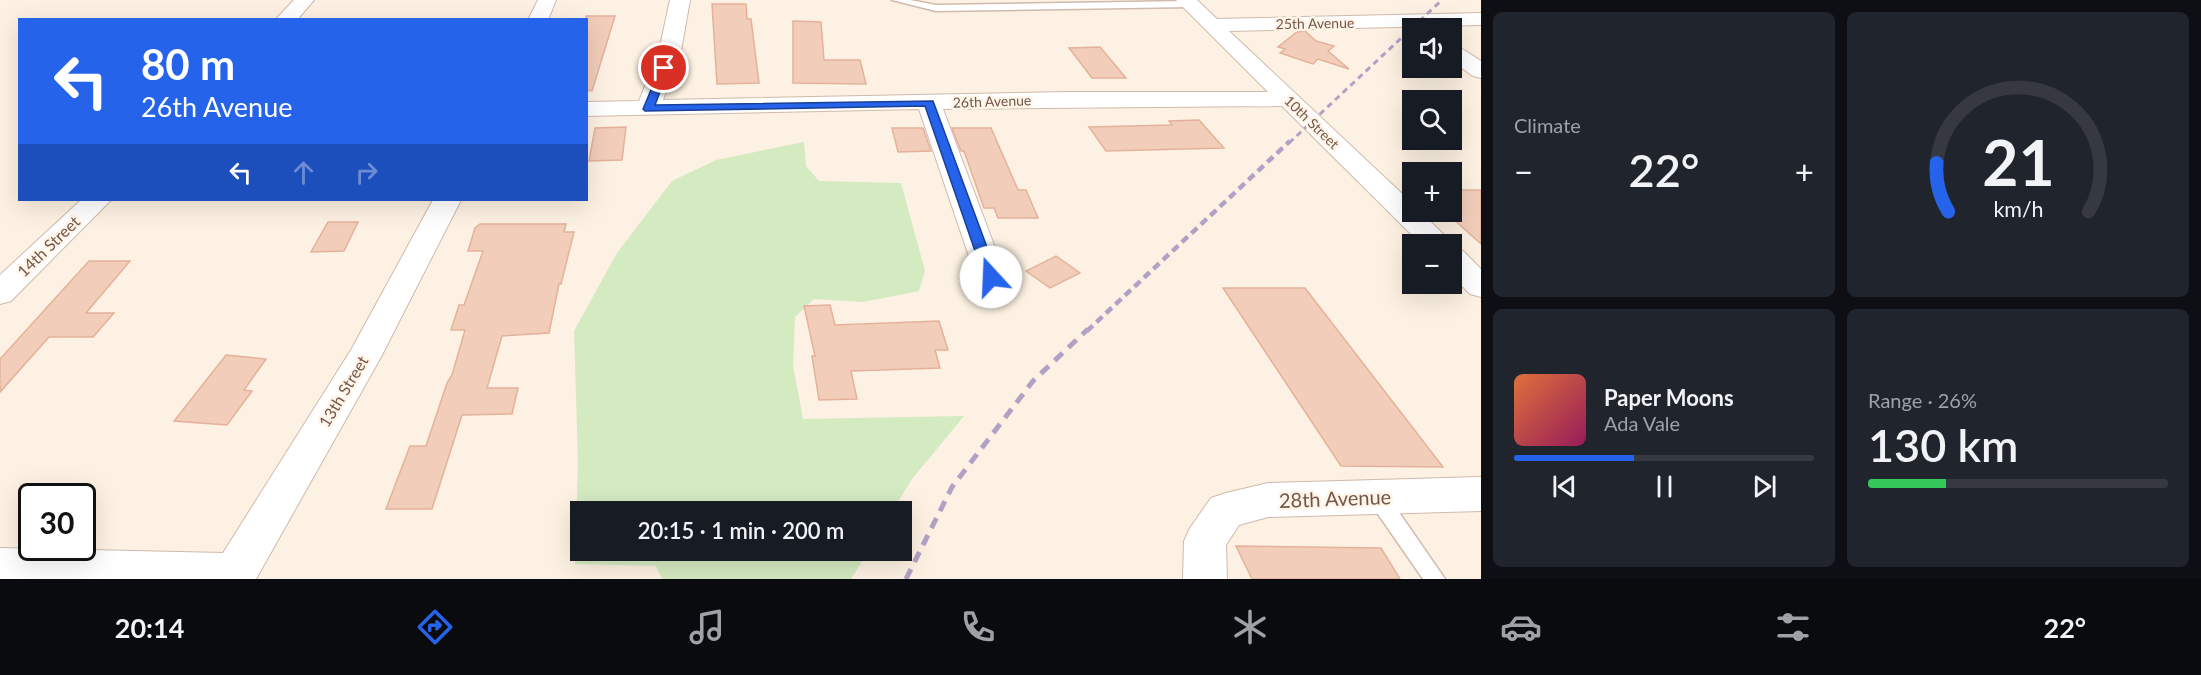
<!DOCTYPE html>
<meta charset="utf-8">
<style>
body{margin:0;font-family:Lato,sans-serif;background:#20242c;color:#f1f3f6;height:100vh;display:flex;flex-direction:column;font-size:22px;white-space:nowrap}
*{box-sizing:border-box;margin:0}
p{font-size:20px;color:#9ea1a6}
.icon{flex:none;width:33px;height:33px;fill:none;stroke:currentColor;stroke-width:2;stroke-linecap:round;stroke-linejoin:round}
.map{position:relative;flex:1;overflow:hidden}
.details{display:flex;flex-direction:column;gap:12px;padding:12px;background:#0d0f14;width:720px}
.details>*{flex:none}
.banner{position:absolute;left:18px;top:18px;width:570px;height:183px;border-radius:0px;box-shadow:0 6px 24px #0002;background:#2563eb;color:#fff;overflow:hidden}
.fabs{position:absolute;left:1402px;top:18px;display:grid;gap:12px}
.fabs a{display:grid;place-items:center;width:60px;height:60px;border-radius:0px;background:#171b24;box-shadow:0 6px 24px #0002;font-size:30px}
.speed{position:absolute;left:18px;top:483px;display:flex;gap:12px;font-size:30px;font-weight:700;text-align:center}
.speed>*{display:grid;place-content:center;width:78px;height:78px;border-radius:50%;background:#171b24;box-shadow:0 6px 24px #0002;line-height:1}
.speed .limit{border:3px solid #111;border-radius:9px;background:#fff;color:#111}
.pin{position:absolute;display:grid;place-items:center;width:51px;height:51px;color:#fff;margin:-26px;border:3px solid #fff;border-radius:50%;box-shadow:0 2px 6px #0007}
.me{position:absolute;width:66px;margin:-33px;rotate:340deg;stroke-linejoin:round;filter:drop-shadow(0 0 4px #0008)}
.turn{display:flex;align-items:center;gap:21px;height:126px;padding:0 24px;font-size:27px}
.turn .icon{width:78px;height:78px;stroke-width:2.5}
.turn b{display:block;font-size:42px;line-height:51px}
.lanes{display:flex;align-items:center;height:57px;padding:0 24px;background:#0003;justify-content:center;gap:30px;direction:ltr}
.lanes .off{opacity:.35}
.big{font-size:45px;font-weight:600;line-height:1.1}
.details .card{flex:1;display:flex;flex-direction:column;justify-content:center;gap:9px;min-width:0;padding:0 21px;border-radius:9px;background:#20242c}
.details .dial{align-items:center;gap:0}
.dial svg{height:156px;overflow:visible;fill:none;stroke:#363941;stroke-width:7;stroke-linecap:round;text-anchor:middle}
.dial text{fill:#f1f3f6;stroke:none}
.song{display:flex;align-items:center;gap:18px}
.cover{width:72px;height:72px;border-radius:9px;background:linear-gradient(135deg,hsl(20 70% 55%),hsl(330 70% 35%))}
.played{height:6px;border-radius:3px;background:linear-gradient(90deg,#2563eb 40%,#363941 40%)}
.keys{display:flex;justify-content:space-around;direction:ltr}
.heat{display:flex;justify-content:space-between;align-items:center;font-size:33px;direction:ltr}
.charge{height:9px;border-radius:4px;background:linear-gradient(90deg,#34c759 26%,#363941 0)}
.details .tiles{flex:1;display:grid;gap:12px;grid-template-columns:repeat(2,1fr)}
.trip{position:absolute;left:570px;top:501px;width:342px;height:60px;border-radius:0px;background:#171b24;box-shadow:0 6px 24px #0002;font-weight:600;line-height:60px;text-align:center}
.tabs{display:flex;height:96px;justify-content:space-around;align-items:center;background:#090b0e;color:#9ea1a6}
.tabs .icon{width:42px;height:42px}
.tabs .current{color:#2563eb}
.tabs b{font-size:27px;color:#f1f3f6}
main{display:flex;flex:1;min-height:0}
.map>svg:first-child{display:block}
</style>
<main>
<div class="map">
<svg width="1481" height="579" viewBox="0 0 1481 579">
<rect width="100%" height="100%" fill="#fcf1e2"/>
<polygon fill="#d4eac1" points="804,142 806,166 819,181 901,183 925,271 919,291 863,302 814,299 795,317 793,366 803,419 964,416 912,479 892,511 580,512 580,550 868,551 851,579 662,579 656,566 575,564 578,462 574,331 617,253 672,181 716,160"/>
<g fill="#f2cdba" stroke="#e4b29a" stroke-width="1.5">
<polygon points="712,4 746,4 747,19 751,19 759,83 717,84"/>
<polygon points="586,16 615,16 592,91 586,90"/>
<polygon points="793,21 821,22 824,60 860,60 866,84 793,83"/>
<polygon points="1305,31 1316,41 1334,46 1328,51 1349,69 1318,59 1313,64 1280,53 1285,49 1278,47 1297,32"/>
<polygon points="1100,47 1126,78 1092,78 1069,48"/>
<polygon points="1199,120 1224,148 1106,151 1089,127 1172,125 1169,121"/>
<polygon points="626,127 622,160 589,161 595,128"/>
<polygon points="892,128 923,128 931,151 898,152"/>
<polygon points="952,128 991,128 1018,190 1026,190 1038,218 998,218 994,208 984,208 964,151 961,151"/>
<polygon points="1452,190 1481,190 1481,244 1452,218"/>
<polygon points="328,222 358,222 344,251 311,252"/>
<polygon points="480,224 566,224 564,232 574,232 561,284 559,284 549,333 502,336 487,388 518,388 512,414 462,415 432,509 386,509 410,446 426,446 447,383 452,375 465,330 451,330 459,305 464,305 483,251 468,251 475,228"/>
<polygon points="1056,256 1080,273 1050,288 1026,271"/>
<polygon points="89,261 130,261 86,313 114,313 93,337 49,337 0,392 0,359"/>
<polygon points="1223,288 1305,288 1443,467 1341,466"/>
<polygon points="830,305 835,325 939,321 948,350 935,350 940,368 851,371 857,399 819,400 812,356 815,356 804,306"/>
<polygon points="226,355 266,359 244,390 252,391 227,425 174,421"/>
<polygon points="1236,546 1381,548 1400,579 1252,579"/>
</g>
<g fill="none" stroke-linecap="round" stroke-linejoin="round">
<g stroke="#d0baac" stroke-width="3">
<g id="service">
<polygon points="892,0 910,0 936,5 1190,1 1195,4 1190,7 936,11"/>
<polygon points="1378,490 1385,492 1445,579 1423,579 1371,504 1368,498 1371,492"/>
</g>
</g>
<g stroke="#d0baac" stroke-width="2">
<g id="minor">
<polygon points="294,0 314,0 297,20 275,20"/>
<polygon points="538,0 556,0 548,20 528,20"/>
<polygon points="670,0 690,0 681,51 663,100 1065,92 1268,92 1176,0 1197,0 1217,19 1481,13 1481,25 1229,31 1413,204 1413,212 1421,212 1453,244 1421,244 1282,106 943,109 1006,277 1002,284 991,287 980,284 976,277 919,109 586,116 586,102 639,101 659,51"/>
<polygon points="1452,45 1459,47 1481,61 1481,78 1473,76 1452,61"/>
<polygon points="81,200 111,200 11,301 0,304 0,275"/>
<polygon points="433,200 461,200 381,357 256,579 0,579 0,548 223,553 351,350"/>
<polygon points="1452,248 1463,251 1481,269 1481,297 1470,294 1452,276"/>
<polygon points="1481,477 1481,511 1268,517 1239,525 1226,545 1227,579 1183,579 1184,541 1190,528 1211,498 1226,493 1268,483"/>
</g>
</g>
<use href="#service" fill="#fff" fill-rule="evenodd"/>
<use href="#minor" fill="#fff" fill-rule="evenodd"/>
<polyline stroke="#b3a1c5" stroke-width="3" stroke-dasharray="6 4.5" stroke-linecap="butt" points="1289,143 1442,0"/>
<polyline stroke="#b3a1c5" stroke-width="4.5" stroke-dasharray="8 5" stroke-linecap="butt" points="1087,331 1290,141"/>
<polyline stroke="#b3a1c5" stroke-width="5" stroke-dasharray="11 8" stroke-linecap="butt" points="906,579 952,487 1033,381 1088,329"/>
</g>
<polygon fill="#2563eb" stroke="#184099" stroke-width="1.5" points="661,66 669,68 655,105 933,101 998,277 996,280 991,281 984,277 925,106 645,111 643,109"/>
<g text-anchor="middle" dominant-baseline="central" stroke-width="5" stroke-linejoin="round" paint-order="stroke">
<g font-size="14" fill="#745649" stroke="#fff5e9">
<text transform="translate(1315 23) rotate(-1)">25th Avenue</text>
<text transform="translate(992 101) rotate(-2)">26th Avenue</text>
<text transform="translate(1312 122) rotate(44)">10th Street</text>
</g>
<g font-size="16" fill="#745649" stroke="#fff5e9">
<text transform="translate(48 246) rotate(-44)">14th Street</text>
<text transform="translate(343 391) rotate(-59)">13th Street</text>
</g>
<g font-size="20" fill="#745649" stroke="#fff5e9">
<text transform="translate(1335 498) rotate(-2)">28th Avenue</text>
</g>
</g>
</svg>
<div class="fabs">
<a><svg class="icon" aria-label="sound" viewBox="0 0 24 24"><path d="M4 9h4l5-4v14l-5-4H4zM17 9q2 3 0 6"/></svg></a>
<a><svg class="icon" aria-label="search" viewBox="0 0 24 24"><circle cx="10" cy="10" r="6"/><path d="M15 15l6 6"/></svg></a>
<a>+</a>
<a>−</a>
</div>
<div class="speed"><div class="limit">30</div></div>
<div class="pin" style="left:664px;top:68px;background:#d93025"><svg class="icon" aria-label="arrive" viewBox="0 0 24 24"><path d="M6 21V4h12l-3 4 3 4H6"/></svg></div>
<svg class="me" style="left:991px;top:277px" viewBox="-20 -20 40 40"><circle r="19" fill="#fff"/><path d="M0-13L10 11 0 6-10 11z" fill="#2563eb"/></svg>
<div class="trip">20:15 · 1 min · 200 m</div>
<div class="banner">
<div class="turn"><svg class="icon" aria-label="left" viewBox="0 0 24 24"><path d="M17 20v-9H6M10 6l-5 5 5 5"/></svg><div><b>80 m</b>26th Avenue</div></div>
<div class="lanes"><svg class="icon" aria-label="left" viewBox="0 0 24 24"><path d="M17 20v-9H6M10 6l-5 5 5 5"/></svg><svg class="icon off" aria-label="ahead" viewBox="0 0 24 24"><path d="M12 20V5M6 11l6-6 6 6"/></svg><svg class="icon off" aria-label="right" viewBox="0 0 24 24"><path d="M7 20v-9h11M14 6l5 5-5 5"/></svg></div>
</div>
</div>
<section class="details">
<div class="tiles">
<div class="card"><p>Climate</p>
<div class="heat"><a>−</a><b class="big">22°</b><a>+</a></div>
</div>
<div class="card dial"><svg viewBox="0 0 100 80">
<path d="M14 69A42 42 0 1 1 86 69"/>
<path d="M14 69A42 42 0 0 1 8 44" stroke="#2563eb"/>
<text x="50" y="56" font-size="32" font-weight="700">21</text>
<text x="50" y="72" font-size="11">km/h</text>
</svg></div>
<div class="card">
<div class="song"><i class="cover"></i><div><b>Paper Moons</b><p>Ada Vale</p></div></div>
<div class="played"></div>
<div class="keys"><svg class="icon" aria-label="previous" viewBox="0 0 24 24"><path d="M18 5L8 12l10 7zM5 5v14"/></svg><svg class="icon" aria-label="pause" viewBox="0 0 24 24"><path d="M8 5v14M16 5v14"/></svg><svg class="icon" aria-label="next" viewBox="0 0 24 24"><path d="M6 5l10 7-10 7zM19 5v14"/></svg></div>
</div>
<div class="card"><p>Range · 26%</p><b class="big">130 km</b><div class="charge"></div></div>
</div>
</section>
</main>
<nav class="tabs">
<b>20:14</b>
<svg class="icon current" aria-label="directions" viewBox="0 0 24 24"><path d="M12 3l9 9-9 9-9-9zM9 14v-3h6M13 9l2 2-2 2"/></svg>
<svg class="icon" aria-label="music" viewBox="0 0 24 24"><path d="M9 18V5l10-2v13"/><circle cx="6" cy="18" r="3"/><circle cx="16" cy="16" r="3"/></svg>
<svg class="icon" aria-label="phone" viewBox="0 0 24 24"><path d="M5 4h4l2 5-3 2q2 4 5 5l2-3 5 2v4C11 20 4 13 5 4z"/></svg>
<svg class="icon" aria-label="climate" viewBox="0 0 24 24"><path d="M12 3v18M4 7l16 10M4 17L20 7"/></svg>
<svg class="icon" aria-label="car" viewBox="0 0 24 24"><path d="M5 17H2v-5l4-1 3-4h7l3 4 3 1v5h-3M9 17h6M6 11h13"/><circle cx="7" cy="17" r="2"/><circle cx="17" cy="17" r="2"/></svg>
<svg class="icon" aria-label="filters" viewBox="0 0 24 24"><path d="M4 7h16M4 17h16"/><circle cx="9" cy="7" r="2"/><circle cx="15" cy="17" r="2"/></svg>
<b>22°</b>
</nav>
